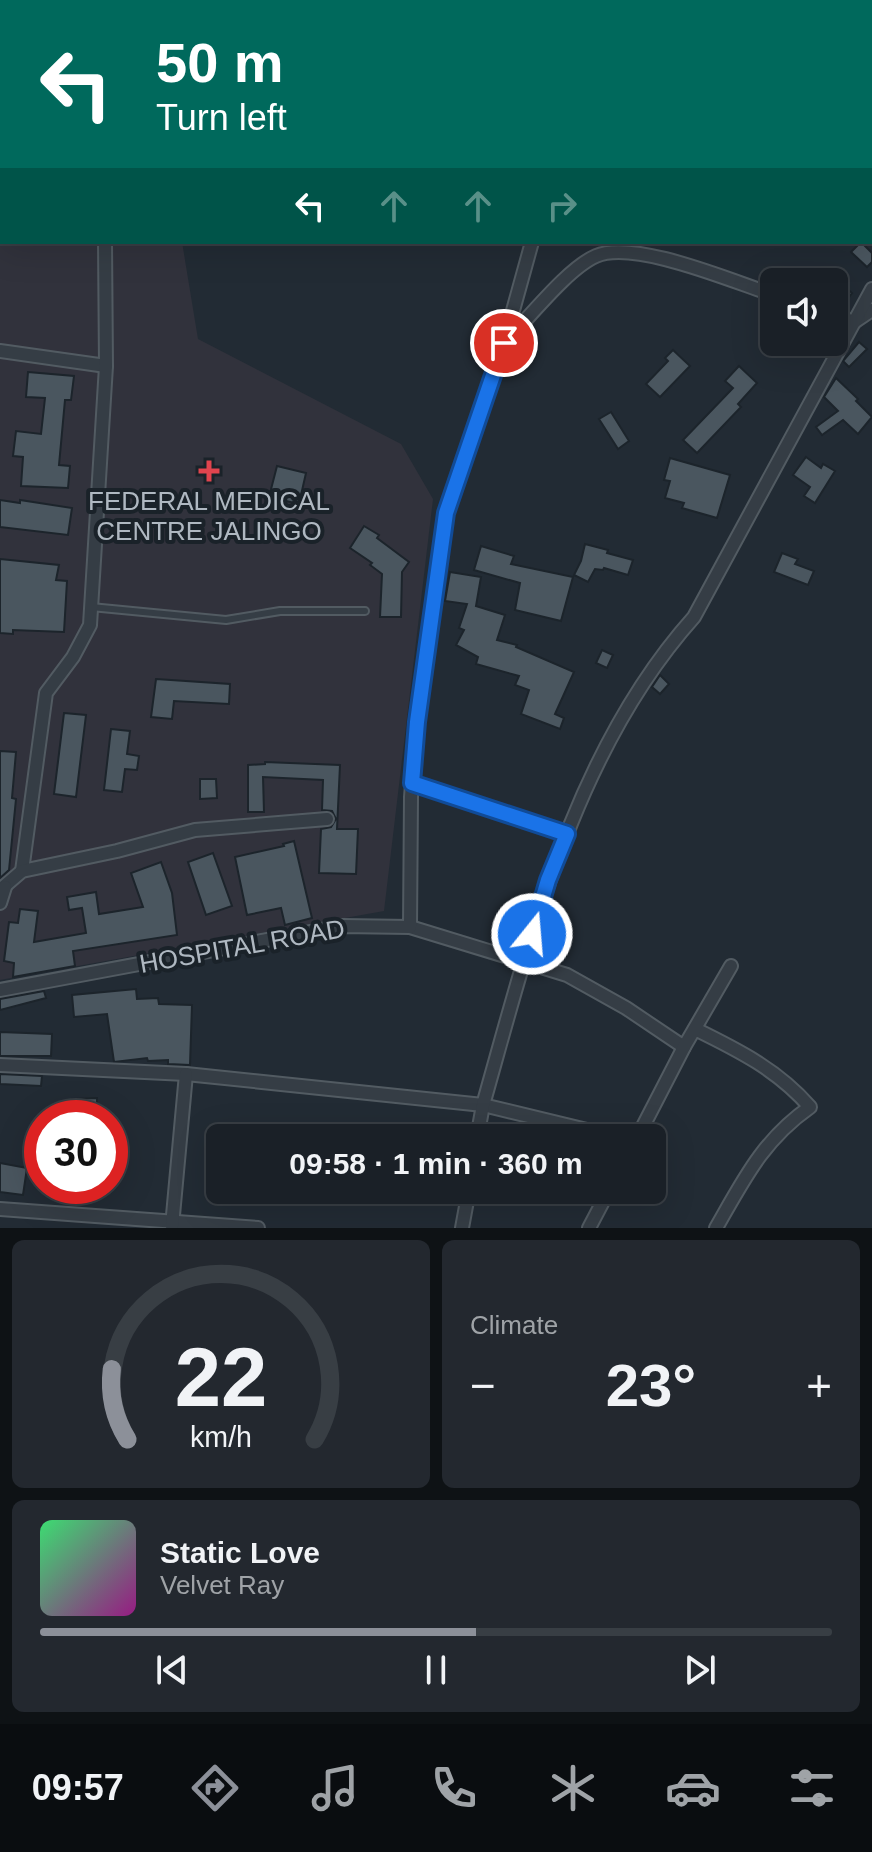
<!DOCTYPE html>
<meta charset="utf-8">
<style>
body{margin:0;font-family:Helvetica,sans-serif;background:#23282f;color:#f1f3f6;height:100vh;display:flex;flex-direction:column;font-size:30px;white-space:nowrap}
*{box-sizing:border-box;margin:0}
p{font-size:26px;color:#9fa3a7}
.icon{flex:none;width:44px;height:44px;fill:none;stroke:currentColor;stroke-width:2;stroke-linecap:round;stroke-linejoin:round}
.map{position:relative;height:1228px;overflow:hidden}
.panel{display:flex;flex-direction:column;gap:12px;padding:12px;background:#0e1215;flex:1}
.panel>*{flex:none}
.banner{position:absolute;left:0px;top:0px;width:872px;height:244px;box-shadow:0 8px 32px #0002,0 0 0 2px #383e44;background:#00695c;color:#fff;overflow:hidden}
.buttons{position:absolute;left:760px;top:268px;display:grid;gap:16px}
.buttons a{display:grid;place-items:center;width:88px;height:88px;border-radius:12px;background:#1a2027;box-shadow:0 8px 32px #0002,0 0 0 2px #383e44;font-size:40px}
.speed{position:absolute;left:24px;top:1100px;display:flex;gap:16px;font-size:40px;font-weight:700;text-align:center}
.speed>*{display:grid;place-content:center;width:104px;height:104px;border-radius:50%;background:#1a2027;box-shadow:0 8px 32px #0002,0 0 0 2px #383e44;line-height:1}
.speed .limit{border:12px solid #d22;background:#fff;color:#111}
.pin{position:absolute;display:grid;place-items:center;width:68px;height:68px;color:#fff;margin:-34px;border:4px solid #fff;border-radius:50%;box-shadow:0 2px 8px #0007}
.me{position:absolute;width:88px;margin:-44px;rotate:17deg;stroke-linejoin:round;filter:drop-shadow(0 0 6px #0008)}
.turn{display:flex;align-items:center;gap:28px;height:168px;padding:0 24px;font-size:36px}
.turn .icon{width:104px;height:104px;stroke-width:2.5}
.turn b{display:block;font-size:56px;line-height:68px}
.lanes{display:flex;align-items:center;height:76px;padding:0 24px;background:#0003;justify-content:center;gap:40px;direction:ltr}
.lanes .off{opacity:.35}
.big{font-size:60px;font-weight:700;line-height:1.1}
.panel .card{flex:1;display:flex;flex-direction:column;justify-content:center;gap:12px;min-width:0;padding:0 28px;border-radius:12px;background:#23282f}
.panel .dial{align-items:center;gap:0}
.dial svg{height:208px;overflow:visible;fill:none;stroke:#383e44;stroke-width:7;stroke-linecap:round;text-anchor:middle}
.dial text{fill:#f1f3f6;stroke:none}
.song{display:flex;align-items:center;gap:24px}
.cover{width:96px;height:96px;border-radius:12px;background:linear-gradient(135deg,hsl(140 70% 55%),hsl(310 70% 35%))}
.played{height:8px;border-radius:4px;background:linear-gradient(90deg,#8c9099 55%,#383e44 55%)}
.keys{display:flex;justify-content:space-around;direction:ltr}
.heat{display:flex;justify-content:space-between;align-items:center;font-size:44px;direction:ltr}
.panel .tiles{flex:1;display:grid;gap:12px;grid-template-columns:1fr 1fr}
.card:last-child{grid-column:span 2}
.trip{position:absolute;left:206px;top:1124px;width:460px;height:80px;border-radius:12px;background:#1a2027;box-shadow:0 8px 32px #0002,0 0 0 2px #383e44;font-weight:700;line-height:80px;text-align:center}
.tab-bar{display:flex;height:128px;justify-content:space-around;align-items:center;background:#0a0d10;color:#9fa3a7}
.tab-bar .icon{width:56px;height:56px}
.tab-bar .active{color:#8c9099}
.tab-bar b{font-size:36px;color:#f1f3f6}
.map>svg:first-child{display:block}
</style>
<div class="map">
<svg width="872" height="1228" viewBox="0 0 872 1228">
<rect width="100%" height="100%" fill="#222b34"/>
<polygon fill="#31323c" points="0,0 113,2 2,2 2,242 182,242 198,339 401,444 433,499 384,911 0,980"/>
<g fill="#4a565f" stroke="#1c242b" stroke-width="2">
<polygon points="861,242 872,253 872,262 867,267 851,252"/>
<polygon points="843,285 852,293 841,307 834,301 834,296"/>
<polygon points="859,342 867,349 849,367 843,361"/>
<polygon points="673,350 690,366 660,397 646,384 668,361 665,358"/>
<polygon points="739,366 757,383 738,404 741,407 697,453 683,440 733,388 725,381"/>
<polygon points="28,372 74,376 71,400 65,400 59,465 70,466 68,488 21,486 23,457 13,456 16,431 41,434 45,398 26,397"/>
<polygon points="836,378 858,399 856,401 872,417 858,434 843,420 822,435 816,427 838,411 824,397"/>
<polygon points="611,412 629,441 618,449 599,419"/>
<polygon points="806,457 821,468 823,464 835,471 815,503 804,496 810,487 793,475"/>
<polygon points="670,458 730,475 717,518 682,508 684,503 665,498 670,481 664,480"/>
<polygon points="277,466 306,473 299,504 269,497"/>
<polygon points="0,500 20,503 20,500 72,508 68,535 0,527"/>
<polygon points="364,526 379,535 377,538 409,562 402,572 401,617 380,617 382,574 370,565 372,563 350,548"/>
<polygon points="585,544 608,550 607,553 633,560 628,575 604,568 603,570 595,569 588,582 574,575 581,561"/>
<polygon points="481,546 514,556 511,564 573,577 561,621 515,610 520,583 474,570"/>
<polygon points="782,553 798,559 795,564 814,571 808,585 774,572"/>
<polygon points="0,559 59,565 56,580 67,581 64,632 13,630 13,634 0,633"/>
<polygon points="450,572 481,577 476,606 505,615 497,640 517,645 516,647 574,672 555,714 564,718 560,729 521,714 529,690 515,685 519,676 476,664 478,657 456,645 464,630 459,628 467,604 445,601"/>
<polygon points="602,650 613,655 607,668 596,663"/>
<polygon points="660,675 669,684 660,694 652,687"/>
<polygon points="156,679 230,684 229,704 174,701 172,719 151,717"/>
<polygon points="64,713 86,715 76,797 54,794"/>
<polygon points="111,729 130,731 127,754 139,756 137,770 125,769 122,792 104,790"/>
<polygon points="0,751 16,752 12,798 16,799 9,870 0,878"/>
<polygon points="265,762 340,765 337,829 358,829 356,874 319,873 321,829 331,827 336,819 332,811 322,810 323,780 263,777 264,812 248,812 248,765 265,764"/>
<polygon points="200,779 216,779 217,798 200,799"/>
<polygon points="294,841 312,918 285,925 281,908 247,915 235,857 284,846 283,844"/>
<polygon points="213,853 232,906 206,915 188,862"/>
<polygon points="161,862 172,893 177,935 73,951 75,966 13,977 14,963 4,961 9,922 18,923 20,909 38,911 34,942 86,933 82,908 69,910 67,897 96,892 99,914 143,907 131,873"/>
<polygon points="136,989 137,999 158,998 159,1004 192,1005 190,1065 168,1064 168,1060 148,1061 147,1058 114,1062 107,1014 74,1017 72,995"/>
<polygon points="44,991 46,998 0,1010 0,999"/>
<polygon points="0,1032 52,1034 51,1056 0,1056"/>
<polygon points="0,1074 42,1076 41,1086 0,1084"/>
<polygon points="97,1098 97,1118 72,1118 72,1099"/>
<polygon points="0,1163 27,1168 23,1195 0,1192"/>
</g>
<g fill="none" stroke-linecap="round" stroke-linejoin="round">
<g stroke="#525b62" stroke-width="10">
<polyline id="lane" points="91,607 226,620 280,611 365,611"/>
</g>
<g stroke="#525b62" stroke-width="16">
<g id="street">
<polyline points="218,0 220,2"/>
<polyline points="425,0 427,2"/>
<polyline points="761,0 763,2"/>
<polyline points="269,2 271,0"/>
<polyline points="605,2 606,0"/>
<polyline points="870,126 872,129"/>
<polyline points="834,315 854,322 872,310"/>
<path d="M506 341C529 318 568 268 596 256 634 239 734 282 774 295"/>
<polyline points="0,351 106,366"/>
<polyline points="412,783 567,834"/>
<polyline points="22,871 46,693 73,657 90,625 106,366 105,242"/>
<polyline points="0,890 22,871 117,851 195,830 327,819"/>
<polyline points="0,903 5,887"/>
<polyline points="410,927 567,975 626,1008 684,1047"/>
<polyline points="0,990 342,926 410,927 411,797 417,722 446,513 504,343 532,242"/>
<path d="M695 1029C738 1050 778 1070 810 1107 763 1140 744 1179 716 1228"/>
<polyline points="0,1065 186,1074 483,1105 620,1138"/>
<path d="M477 1138 483 1105C531 936 574 751 694 617L872 289"/>
<polyline points="637,1138 684,1047 731,966"/>
<polyline points="0,1209 258,1228"/>
<polyline points="172,1226 186,1074"/>
<polyline points="462,1228 469,1190"/>
<polyline points="589,1228 609,1190"/>
</g>
</g>
<use href="#lane" stroke="#353d45" stroke-width="6"/>
<use href="#street" stroke="#353d45" stroke-width="12"/>
</g>
<g fill="none" stroke-linecap="round" stroke-linejoin="round">
<g stroke="#114b97" stroke-width="20">
<polyline id="route" points="504,343 446,513 417,722 412,783 567,834 548,880 532,934"/>
</g>
<use href="#route" stroke="#1a73e8" stroke-width="14"/>
</g>
<path fill="#e0444e" stroke="#1a2229" stroke-width="3" d="M205 459h8v8h8v8h-8v8h-8v-8h-8v-8h8z"/>
<g text-anchor="middle" dominant-baseline="central" stroke-width="8" stroke-linejoin="round" paint-order="stroke">
<g font-size="26" fill="#afb8c1" stroke="#1a2229">
<text x="209" y="501">FEDERAL MEDICAL<tspan x="209" dy="30">CENTRE JALINGO</tspan></text>
</g>
<g font-size="26" fill="#afb8c1" stroke="#1a2229">
<text transform="translate(242 946) rotate(-10)">HOSPITAL ROAD</text>
</g>
</g>
</svg>
<div class="buttons">
<a><svg class="icon" aria-label="sound" viewBox="0 0 24 24"><path d="M4 9h4l5-4v14l-5-4H4zM17 9q2 3 0 6"/></svg></a>
</div>
<div class="speed"><div class="limit">30</div></div>
<div class="pin" style="left:504px;top:343px;background:#d93025"><svg class="icon" aria-label="arrive" viewBox="0 0 24 24"><path d="M6 21V4h12l-3 4 3 4H6"/></svg></div>
<svg class="me" style="left:532px;top:934px" viewBox="-20 -20 40 40"><circle r="17" fill="#1a73e8" stroke="#fff" stroke-width="3"/><path d="M0-11L8 9 0 5-8 9z" fill="#fff"/></svg>
<div class="trip">09:58 · 1 min · 360 m</div>
<div class="banner">
<div class="turn"><svg class="icon" aria-label="left" viewBox="0 0 24 24"><path d="M17 20v-9H6M10 6l-5 5 5 5"/></svg><div><b>50 m</b>Turn left</div></div>
<div class="lanes"><svg class="icon" aria-label="left" viewBox="0 0 24 24"><path d="M17 20v-9H6M10 6l-5 5 5 5"/></svg><svg class="icon off" aria-label="ahead" viewBox="0 0 24 24"><path d="M12 20V5M6 11l6-6 6 6"/></svg><svg class="icon off" aria-label="ahead" viewBox="0 0 24 24"><path d="M12 20V5M6 11l6-6 6 6"/></svg><svg class="icon off" aria-label="right" viewBox="0 0 24 24"><path d="M7 20v-9h11M14 6l5 5-5 5"/></svg></div>
</div>
</div>
<section class="panel">
<div class="tiles">
<div class="card dial"><svg viewBox="0 0 100 80">
<path d="M14 69A42 42 0 1 1 86 69"/>
<path d="M14 69A42 42 0 0 1 8 42" stroke="#8c9099"/>
<text x="50" y="56" font-size="32" font-weight="700">22</text>
<text x="50" y="72" font-size="11">km/h</text>
</svg></div>
<div class="card"><p>Climate</p>
<div class="heat"><a>−</a><b class="big">23°</b><a>+</a></div>
</div>
<div class="card">
<div class="song"><i class="cover"></i><div><b>Static Love</b><p>Velvet Ray</p></div></div>
<div class="played"></div>
<div class="keys"><svg class="icon" aria-label="previous" viewBox="0 0 24 24"><path d="M18 5L8 12l10 7zM5 5v14"/></svg><svg class="icon" aria-label="pause" viewBox="0 0 24 24"><path d="M8 5v14M16 5v14"/></svg><svg class="icon" aria-label="next" viewBox="0 0 24 24"><path d="M6 5l10 7-10 7zM19 5v14"/></svg></div>
</div>
</div>
</section>
<nav class="tab-bar">
<b>09:57</b>
<svg class="icon active" aria-label="directions" viewBox="0 0 24 24"><path d="M12 3l9 9-9 9-9-9zM9 14v-3h6M13 9l2 2-2 2"/></svg>
<svg class="icon" aria-label="music" viewBox="0 0 24 24"><path d="M9 18V5l10-2v13"/><circle cx="6" cy="18" r="3"/><circle cx="16" cy="16" r="3"/></svg>
<svg class="icon" aria-label="phone" viewBox="0 0 24 24"><path d="M5 4h4l2 5-3 2q2 4 5 5l2-3 5 2v4C11 20 4 13 5 4z"/></svg>
<svg class="icon" aria-label="climate" viewBox="0 0 24 24"><path d="M12 3v18M4 7l16 10M4 17L20 7"/></svg>
<svg class="icon" aria-label="car" viewBox="0 0 24 24"><path d="M5 17H2v-5l4-1 3-4h7l3 4 3 1v5h-3M9 17h6M6 11h13"/><circle cx="7" cy="17" r="2"/><circle cx="17" cy="17" r="2"/></svg>
<svg class="icon" aria-label="filters" viewBox="0 0 24 24"><path d="M4 7h16M4 17h16"/><circle cx="9" cy="7" r="2"/><circle cx="15" cy="17" r="2"/></svg>
</nav>
